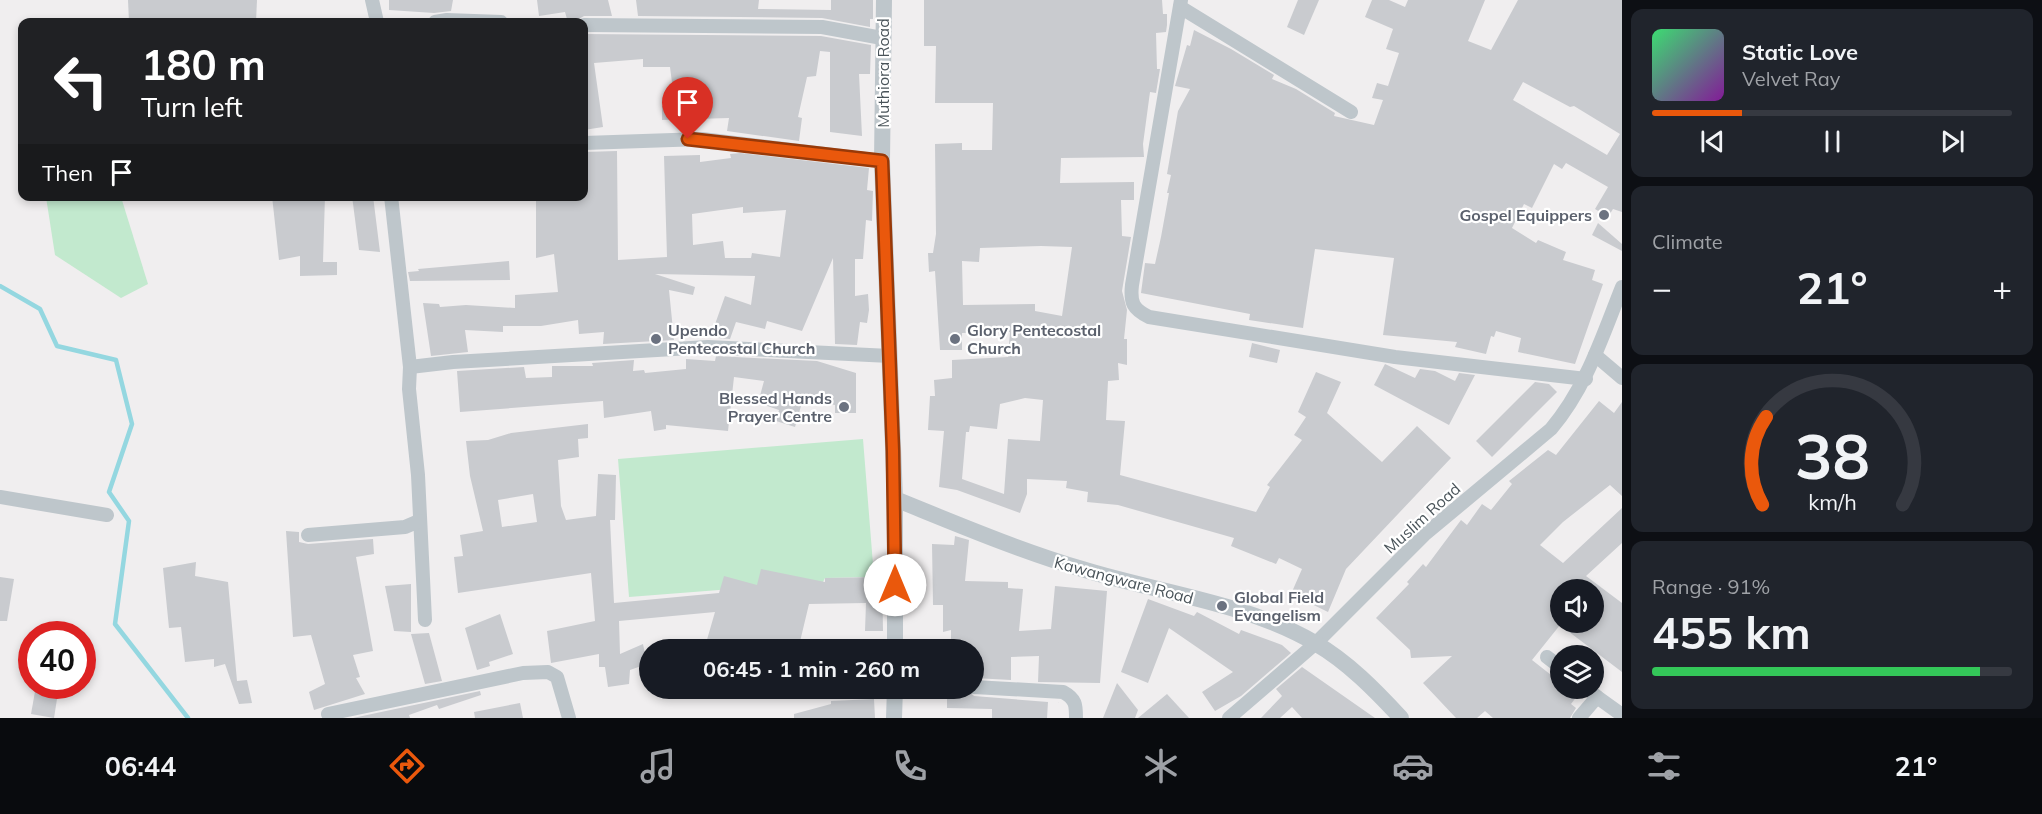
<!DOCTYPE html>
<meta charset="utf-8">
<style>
body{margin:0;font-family:Mulish,sans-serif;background:#20242c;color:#f1f3f6;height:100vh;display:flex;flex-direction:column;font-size:22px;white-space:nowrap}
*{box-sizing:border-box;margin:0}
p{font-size:20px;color:#9ea1a6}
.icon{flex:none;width:33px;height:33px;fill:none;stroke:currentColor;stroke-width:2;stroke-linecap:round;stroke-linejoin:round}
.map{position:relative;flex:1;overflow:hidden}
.side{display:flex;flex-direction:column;gap:9px;padding:9px;background:#0d0f14;width:420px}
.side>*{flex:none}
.hud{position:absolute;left:18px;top:18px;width:570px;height:183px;border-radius:12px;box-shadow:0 3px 9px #0003;background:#202124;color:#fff;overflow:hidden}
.controls{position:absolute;left:1550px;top:579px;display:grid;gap:12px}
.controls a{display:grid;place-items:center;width:54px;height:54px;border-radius:50%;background:#171b24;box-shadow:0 3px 9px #0003;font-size:30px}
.speed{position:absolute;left:18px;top:621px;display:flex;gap:12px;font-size:30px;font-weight:700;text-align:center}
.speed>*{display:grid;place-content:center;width:78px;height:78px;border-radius:50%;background:#171b24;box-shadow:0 3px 9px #0003;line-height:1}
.speed .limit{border:9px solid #d22;background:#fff;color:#111}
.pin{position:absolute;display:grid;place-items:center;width:51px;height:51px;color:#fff;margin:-62px -26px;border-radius:50% 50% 50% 0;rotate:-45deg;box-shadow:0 0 6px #0007}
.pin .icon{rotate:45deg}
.me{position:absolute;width:66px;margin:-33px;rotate:0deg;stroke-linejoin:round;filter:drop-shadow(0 0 4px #0008)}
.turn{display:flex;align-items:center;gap:21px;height:126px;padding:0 24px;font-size:27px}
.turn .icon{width:78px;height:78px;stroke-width:2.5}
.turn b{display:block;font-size:42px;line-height:51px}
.then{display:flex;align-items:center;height:57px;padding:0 24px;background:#0003;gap:12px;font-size:22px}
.big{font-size:45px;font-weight:700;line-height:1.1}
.side .tile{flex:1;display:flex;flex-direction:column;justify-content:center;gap:9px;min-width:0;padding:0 21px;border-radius:12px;background:#20242c}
.side .dial{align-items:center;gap:0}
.dial svg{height:156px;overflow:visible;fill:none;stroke:#363941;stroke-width:7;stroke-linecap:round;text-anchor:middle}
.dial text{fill:#f1f3f6;stroke:none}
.song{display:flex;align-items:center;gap:18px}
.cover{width:72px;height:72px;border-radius:9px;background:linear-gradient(135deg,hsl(140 70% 55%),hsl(290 70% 35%))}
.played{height:6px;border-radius:3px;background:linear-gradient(90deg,#ea580c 25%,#363941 25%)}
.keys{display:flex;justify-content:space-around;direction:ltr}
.heat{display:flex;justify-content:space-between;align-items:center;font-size:33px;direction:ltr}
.charge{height:9px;border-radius:4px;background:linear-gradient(90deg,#34c759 91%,#363941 0)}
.trip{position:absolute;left:639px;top:639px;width:345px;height:60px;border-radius:30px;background:#171b24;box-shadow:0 3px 9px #0003;font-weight:700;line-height:60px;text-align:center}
.menu{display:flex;height:96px;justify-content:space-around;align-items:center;background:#090b0e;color:#9ea1a6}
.menu .icon{width:42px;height:42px}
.menu .active{color:#ea580c}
.menu b{font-size:27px;color:#f1f3f6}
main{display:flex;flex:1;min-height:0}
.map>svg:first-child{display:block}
</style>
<main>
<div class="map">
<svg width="1622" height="718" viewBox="0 0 1622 718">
<rect width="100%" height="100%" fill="#f0eeef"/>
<g fill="#c2e9ce">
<polygon points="46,197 121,197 148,284 121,298 55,255"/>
<polygon points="863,439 874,577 825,578 823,582 629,597 618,459"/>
</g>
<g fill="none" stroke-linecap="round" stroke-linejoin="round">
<polyline stroke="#94d7e0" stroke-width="4.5" points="0,286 40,309 57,346 116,360 132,424 109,492 129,521 115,624 188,718"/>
</g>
<g fill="#c9cbcf" fill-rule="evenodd">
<polygon points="128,0 257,0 256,22 129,22"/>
<polygon points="389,0 453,0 451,11 434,13 389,10"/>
<polygon points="537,0 608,0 612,16 584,16 577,20 567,19 565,12 539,16"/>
<polygon points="636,0 759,0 758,9 831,10 831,0 873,0 873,19 870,19 870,27 822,18 638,16"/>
<path d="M924 0H1162L1163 14H1167V25L1166 32 1156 33 1157 69H1160L1156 93 1150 92 1143 144 1144 157 1061 158 1060 183 1134 182V200H1121L1122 236 1131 237 1122 291 1127 310 1124 339H1127V365L1118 363 1119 380 1108 381 1106 420 1125 421 1120 475 1256 512 1270 487 1267 485 1302 440 1294 435 1306 417 1298 412 1316 372 1341 382 1327 413 1382 462 1417 426 1451 458 1346 569 1328 612 1291 594 1302 569 1279 558 1276 564 1231 546 1234 538 1118 505 1087 502 1088 492 1066 488 1067 481 1027 479V494L1020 513 957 490 939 487 944 431 928 430 930 396H935L934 380 952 378V360L1008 357 1010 332 962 333V350H940L935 271 929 272 928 253H933L936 234 935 144 962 143V150H992L993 103H935L936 46H924ZM1041 246 1072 247 1062 316 1035 311V304L963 305 962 261 979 262 980 248ZM1025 398 1043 400 1040 441 1008 439 1004 494 962 479 966 432H969L970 426 997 429 1000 404Z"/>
<polygon points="1298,0 1319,0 1304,35 1287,27"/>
<path d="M1372 0H1389L1405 7 1408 0H1485L1468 41 1491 50 1518 0H1622V212L1613 209 1608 217 1595 209 1608 187 1566 163 1562 169 1554 164 1532 208 1524 204 1512 228 1536 243 1538 240 1566 252 1563 260 1595 270 1592 280 1603 284 1575 364 1518 352 1521 338 1496 331 1494 337 1491 336 1486 354 1455 347 1457 342 1383 335 1394 258 1315 249 1303 328 1249 320 1250 314 1141 293 1145 263 1155 264 1161 237 1169 193H1167L1171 175 1167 174 1178 111 1190 89 1175 86 1187 45 1190 46 1194 30 1231 49 1274 75 1272 79 1296 89 1335 113 1334 116 1374 125 1383 100 1372 98 1377 83 1388 86 1399 53 1386 49 1393 29 1365 17ZM1523 82 1570 107 1574 106 1620 134 1607 155 1513 100Z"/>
<polygon points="584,34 821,36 871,45 870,74 859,74 862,136 830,132 830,52 820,51 816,76 807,77 798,117 802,118 799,141 727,131 729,118 662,120 662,106 675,106 670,67 643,67 643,59 594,63 603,127 584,130"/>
<path d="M617 151 618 260 667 257 664 156 700 155V162L731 158 730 154 740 153 869 168 867 190 873 191 872 221 866 220 863 259H855V296L868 294 869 310 867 323 860 322 857 345 835 344 833 258 802 331 767 321 765 329 736 322 730 339 718 338V332L713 330 725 296 751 305 755 276 655 274 695 287 693 295 669 290 674 340 603 344 604 332 579 334 578 320 541 326H503V332L465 330 468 352 431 356 423 303 439 304 440 307 466 305 515 308V295L558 292 554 254 536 258V196H584V152ZM743 207V213L786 210 780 257 752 253 751 258H725L723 241 693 245 692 214Z"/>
<polygon points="272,196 325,196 323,262 337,262 337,275 300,276 300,256 279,260"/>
<polygon points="352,196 373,196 380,252 359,250"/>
<polygon points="1598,223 1622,244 1622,251 1592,235"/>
<polygon points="509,261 510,280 410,281 408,272 419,271 418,269"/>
<polygon points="1252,343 1280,350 1277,363 1249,357"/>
<polygon points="716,356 817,361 856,373 856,413 835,413 835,405 803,399 795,427 776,421 779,410 758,403 764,381 734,377 728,431 666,425 666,429 654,431 651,411 604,418 603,401 460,412 457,371 524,367 526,378 552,377 552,366 593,366 592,363 634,360 633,371 644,370 645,373 686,369 686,359 715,361"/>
<polygon points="1385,364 1415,378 1420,369 1435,371 1455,381 1459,373 1475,375 1449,425 1374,385"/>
<polygon points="1535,382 1549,384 1557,392 1492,457 1476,441"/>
<path d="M1599 401 1614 413 1622 402V496L1610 485 1563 522 1540 545 1563 563 1622 508V543L1586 576 1622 603V672L1560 625 1532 660 1560 682V688H1566L1577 696 1571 704 1576 708 1570 718H1493L1485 711 1477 718H1456L1423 683 1452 656 1411 658 1410 650 1376 618 1409 584 1407 582 1423 564 1426 567 1461 520 1467 525 1482 504 1491 510 1512 484 1509 481 1548 450 1556 455ZM1560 590H1593V622H1560Z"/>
<path d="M588 424V438L578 439 579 457 558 460 561 506 566 520 596 516 598 474 616 475 615 520H610L614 603 719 593 724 576 757 585 761 569 825 582V578L882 577 883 631H865L866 603 809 604 798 650H704L715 612 619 621 620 654 643 644 647 664 630 670 629 684 608 687 605 667H599V654L551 663 547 631 595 621 591 573 458 593 454 557 463 556 460 535 483 531 470 476 466 441 488 440 511 433ZM533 494 537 522 502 527 498 500Z"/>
<polygon points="286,531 299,532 299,542 308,544 373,539 374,554 356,557 373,651 353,655 360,677 356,678 365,694 314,710 309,692 325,684 311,635 293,637"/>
<polygon points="955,536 969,540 965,581 1008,582 1008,588 1023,589 1019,631 1051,629 1055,586 1107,591 1100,683 1038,682 1039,656 1011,657 1011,680 974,678 974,650 951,650 951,630 943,632 943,605 933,605 932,544 954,545"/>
<polygon points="196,562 195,576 228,582 237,681 247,680 252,703 239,704 225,664 214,667 214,659 185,662 181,627 169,628 163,568"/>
<polygon points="0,577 14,579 7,621 0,621"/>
<polygon points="411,584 411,632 394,631 385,586"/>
<polygon points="1148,599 1194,616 1197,612 1239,634 1241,630 1282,645 1291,653 1241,696 1215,711 1202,692 1233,672 1169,628 1148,683 1121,672"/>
<polygon points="500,614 513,654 489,662 490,666 477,670 465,628"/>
<polygon points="429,633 442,681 425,684 411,634"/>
<polygon points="1302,667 1375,718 1302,718 1292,707 1280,718 1261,718 1282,696 1276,689"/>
<polygon points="1117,683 1138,710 1135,718 1103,718"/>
<polygon points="36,686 59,686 54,718 31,714"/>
<polygon points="947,688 965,688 974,696 1061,703 1048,702 1047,718 992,718 992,709 947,708"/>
<polygon points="480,691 481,695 439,709 437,705 409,715 410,718 353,718"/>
<polygon points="1167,694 1189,718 1138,718"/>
<polygon points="874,699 875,718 794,718 794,714 831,704 831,701"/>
<polygon points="520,703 523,718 475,718 474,712"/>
</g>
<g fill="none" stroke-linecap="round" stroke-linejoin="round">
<g stroke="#bec6cb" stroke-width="14">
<polyline points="372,0 377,22"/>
<path d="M1181 0 1132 285C1130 303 1133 309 1149 317L1395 357 1586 379"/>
<polyline points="1180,7 1351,112"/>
<polyline points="435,22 447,20 501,22"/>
<polyline points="584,25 822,27 882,38"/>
<polyline points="584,143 702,139 882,161"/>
<polyline points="391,196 410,367 409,389 418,475 425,620"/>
<polyline points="1595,355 1622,378"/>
<polyline points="410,367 453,362 708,347 890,356"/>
<polyline points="0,497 107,515"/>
<polyline points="308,535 405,527 419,521"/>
<polyline points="1547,657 1560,667"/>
<path d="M974 687 1063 692C1076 699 1076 705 1076 718"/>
<polyline points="1597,697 1622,715"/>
<polyline points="328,714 523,673 548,672 557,677 569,718"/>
<path d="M1229 718 1316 643 1424 535 1551 429C1586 388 1602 337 1622 287"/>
<polyline points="1579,718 1597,697 1587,688"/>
</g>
<g stroke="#bec6cb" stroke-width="16">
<polyline points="884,0 882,161 895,499 895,650"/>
<path d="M895 499C957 524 1018 550 1082 569 1159 593 1245 602 1315 643 1348 662 1376 691 1401 718"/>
<polyline points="894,718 895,688"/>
</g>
</g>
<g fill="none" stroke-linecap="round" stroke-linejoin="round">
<g stroke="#983908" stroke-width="15">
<polyline id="route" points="688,139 882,161 893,451 895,585"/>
</g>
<use href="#route" stroke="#ea580c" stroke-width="10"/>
</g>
<g fill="#6b7280" stroke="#fff" stroke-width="2">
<circle cx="1604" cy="215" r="6"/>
<circle cx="656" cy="339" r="6"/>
<circle cx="955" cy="339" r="6"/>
<circle cx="844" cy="407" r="6"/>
<circle cx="1222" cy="606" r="6"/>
</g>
<g text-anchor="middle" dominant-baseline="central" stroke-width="4.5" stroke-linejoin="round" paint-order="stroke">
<g font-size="16" fill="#495359" stroke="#fff">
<text transform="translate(883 73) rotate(-90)">Muthiora Road</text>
<text transform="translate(1422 518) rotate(-42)">Muslim Road</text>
<text transform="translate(1124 580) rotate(15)">Kawangware Road</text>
</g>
<g font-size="16" font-weight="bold" fill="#5b616d" stroke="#fff" text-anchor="start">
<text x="1592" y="215" text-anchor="end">Gospel Equippers</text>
<text x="668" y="330">Upendo<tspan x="668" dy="18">Pentecostal Church</tspan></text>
<text x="967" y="330">Glory Pentecostal<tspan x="967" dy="18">Church</tspan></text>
<text x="832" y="398" text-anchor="end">Blessed Hands<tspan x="832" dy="18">Prayer Centre</tspan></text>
<text x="1234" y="597">Global Field<tspan x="1234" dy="18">Evangelism</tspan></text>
</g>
</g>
</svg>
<div class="controls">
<a><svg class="icon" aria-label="sound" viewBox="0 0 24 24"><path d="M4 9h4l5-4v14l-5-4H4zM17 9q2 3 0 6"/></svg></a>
<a><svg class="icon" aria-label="layers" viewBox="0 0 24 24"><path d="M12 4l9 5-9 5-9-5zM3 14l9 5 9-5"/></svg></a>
</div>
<div class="speed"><div class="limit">40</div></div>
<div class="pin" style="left:688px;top:139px;background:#d93025"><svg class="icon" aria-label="arrive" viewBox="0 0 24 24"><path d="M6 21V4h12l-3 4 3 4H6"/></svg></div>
<svg class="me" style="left:895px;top:585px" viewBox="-20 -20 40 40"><circle r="19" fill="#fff"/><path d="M0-13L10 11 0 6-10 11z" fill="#ea580c"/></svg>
<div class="trip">06:45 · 1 min · 260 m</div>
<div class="hud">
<div class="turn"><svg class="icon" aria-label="left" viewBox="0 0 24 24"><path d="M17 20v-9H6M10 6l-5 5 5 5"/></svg><div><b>180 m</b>Turn left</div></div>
<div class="then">Then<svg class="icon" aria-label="arrive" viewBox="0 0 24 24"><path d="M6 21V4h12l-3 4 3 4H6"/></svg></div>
</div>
</div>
<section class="side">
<div class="tile">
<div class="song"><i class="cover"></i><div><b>Static Love</b><p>Velvet Ray</p></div></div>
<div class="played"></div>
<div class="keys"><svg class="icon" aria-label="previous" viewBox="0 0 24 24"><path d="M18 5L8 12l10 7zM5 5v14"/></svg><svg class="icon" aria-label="pause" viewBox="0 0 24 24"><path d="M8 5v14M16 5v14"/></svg><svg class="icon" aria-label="next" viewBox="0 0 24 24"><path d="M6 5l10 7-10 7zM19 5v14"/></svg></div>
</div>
<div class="tile"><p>Climate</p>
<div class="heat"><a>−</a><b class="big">21°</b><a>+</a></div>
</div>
<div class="tile dial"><svg viewBox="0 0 100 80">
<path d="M14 69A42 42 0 1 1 86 69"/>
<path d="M14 69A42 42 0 0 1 16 24" stroke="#ea580c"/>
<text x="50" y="56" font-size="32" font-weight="700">38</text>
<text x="50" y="72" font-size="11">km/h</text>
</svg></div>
<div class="tile"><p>Range · 91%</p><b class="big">455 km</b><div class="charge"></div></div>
</section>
</main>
<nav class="menu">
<b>06:44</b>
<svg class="icon active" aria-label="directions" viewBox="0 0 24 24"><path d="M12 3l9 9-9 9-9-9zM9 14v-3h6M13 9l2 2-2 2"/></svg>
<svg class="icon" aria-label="music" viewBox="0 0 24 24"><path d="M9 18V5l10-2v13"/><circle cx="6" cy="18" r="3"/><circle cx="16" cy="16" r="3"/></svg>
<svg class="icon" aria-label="phone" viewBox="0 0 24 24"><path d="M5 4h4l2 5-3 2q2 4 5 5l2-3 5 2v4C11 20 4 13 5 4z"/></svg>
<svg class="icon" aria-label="climate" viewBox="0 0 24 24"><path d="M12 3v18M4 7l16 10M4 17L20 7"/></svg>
<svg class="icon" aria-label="car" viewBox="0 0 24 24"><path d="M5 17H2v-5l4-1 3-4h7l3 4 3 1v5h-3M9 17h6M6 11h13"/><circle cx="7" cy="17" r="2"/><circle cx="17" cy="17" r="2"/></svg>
<svg class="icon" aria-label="filters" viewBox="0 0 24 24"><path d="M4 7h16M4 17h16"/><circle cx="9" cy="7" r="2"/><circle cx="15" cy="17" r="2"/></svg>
<b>21°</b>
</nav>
